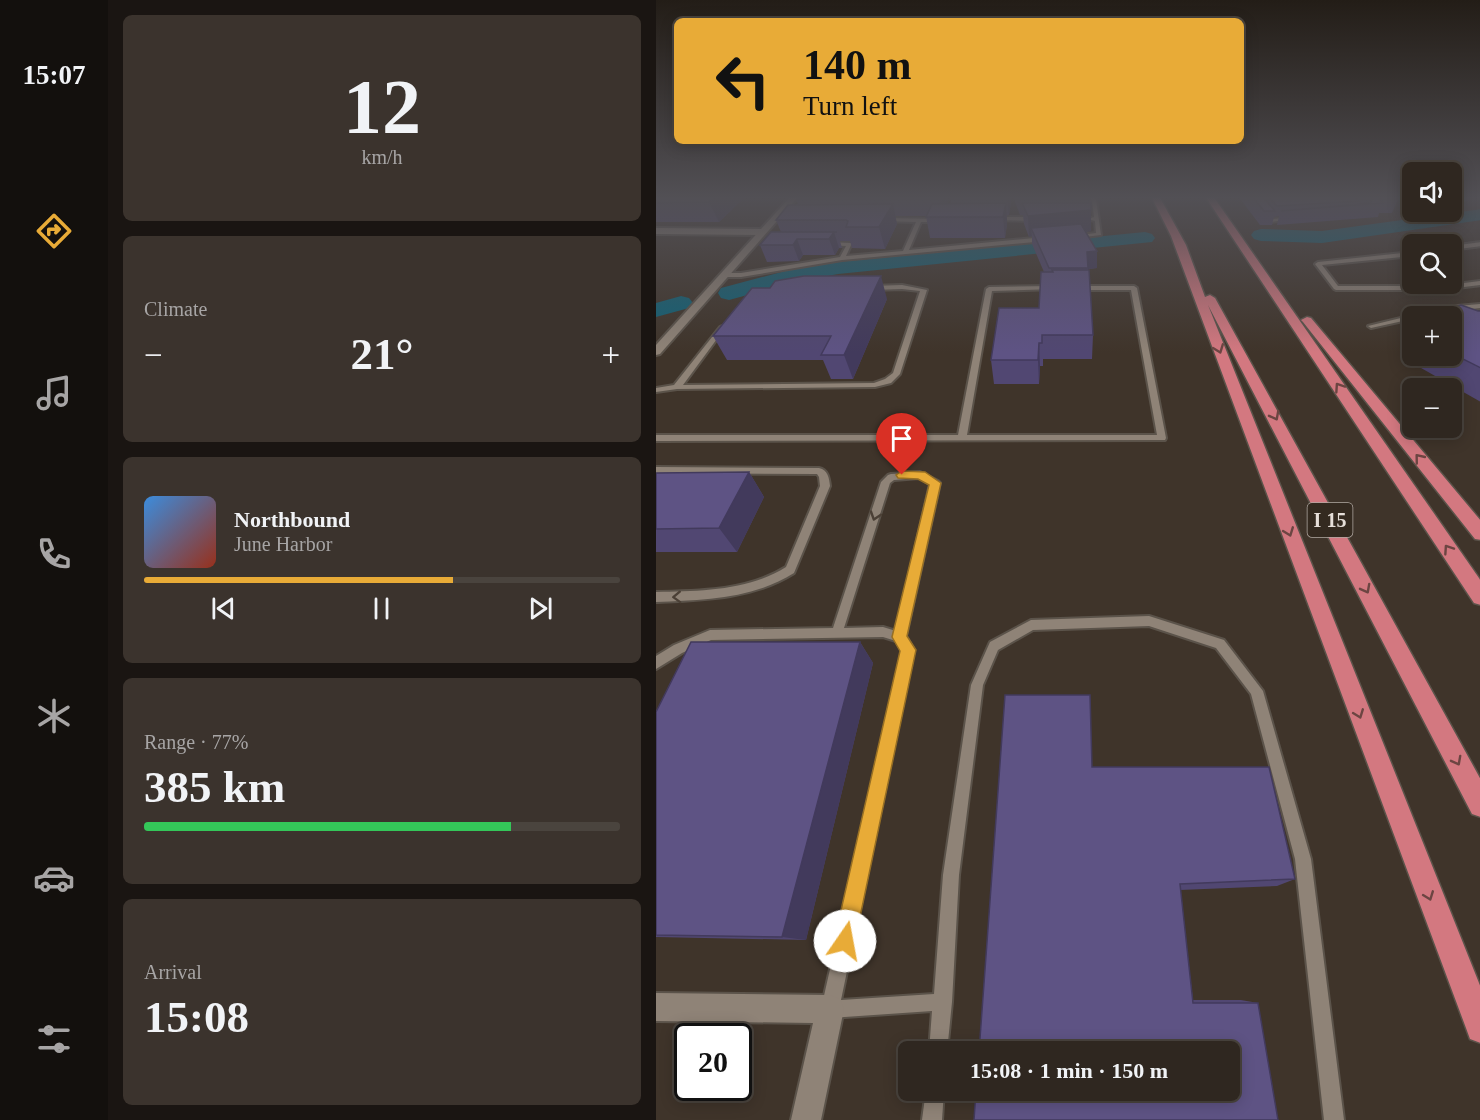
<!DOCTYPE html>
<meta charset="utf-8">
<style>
body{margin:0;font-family:Georgia,serif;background:#3b332d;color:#f1f3f6;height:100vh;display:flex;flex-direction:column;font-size:22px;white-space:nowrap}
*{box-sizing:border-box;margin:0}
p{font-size:20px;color:#a7a5a5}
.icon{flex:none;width:33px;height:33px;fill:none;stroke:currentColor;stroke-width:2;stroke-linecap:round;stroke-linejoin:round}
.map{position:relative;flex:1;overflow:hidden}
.side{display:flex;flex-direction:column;gap:15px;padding:15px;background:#1a1512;width:548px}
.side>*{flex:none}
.guide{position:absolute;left:18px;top:18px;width:570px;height:126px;border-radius:9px;box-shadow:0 3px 15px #0003,0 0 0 2px #4a443e;background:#e8ab37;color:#111;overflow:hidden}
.buttons{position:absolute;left:746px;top:162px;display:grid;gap:12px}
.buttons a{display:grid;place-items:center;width:60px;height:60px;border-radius:9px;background:#2f2720;box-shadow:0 3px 15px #0003,0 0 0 2px #4a443e;font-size:30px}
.speed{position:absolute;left:18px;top:1023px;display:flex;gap:12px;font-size:30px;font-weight:700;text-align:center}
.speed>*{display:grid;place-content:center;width:78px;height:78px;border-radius:50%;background:#2f2720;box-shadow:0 3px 15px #0003,0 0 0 2px #4a443e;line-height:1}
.speed .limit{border:3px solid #111;border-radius:9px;background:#fff;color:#111}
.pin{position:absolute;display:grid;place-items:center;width:51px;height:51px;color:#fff;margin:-62px -26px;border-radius:50% 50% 50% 0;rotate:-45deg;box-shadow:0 0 6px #0007}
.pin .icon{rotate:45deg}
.me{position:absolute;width:66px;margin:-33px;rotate:12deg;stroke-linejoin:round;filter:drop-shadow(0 0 4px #0008)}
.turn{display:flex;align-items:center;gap:21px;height:126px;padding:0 30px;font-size:27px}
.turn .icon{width:78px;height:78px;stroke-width:2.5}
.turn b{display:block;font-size:42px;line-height:51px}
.big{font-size:45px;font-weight:800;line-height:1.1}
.side .tile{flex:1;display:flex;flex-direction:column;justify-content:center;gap:9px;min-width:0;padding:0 21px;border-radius:9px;background:#3b332d}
.side .dial{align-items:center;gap:0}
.dial b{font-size:78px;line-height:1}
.song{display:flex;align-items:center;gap:18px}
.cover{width:72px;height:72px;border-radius:9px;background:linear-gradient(135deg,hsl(210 70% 55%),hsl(10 70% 35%))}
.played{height:6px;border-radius:3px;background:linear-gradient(90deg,#e8ab37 65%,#4a443e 65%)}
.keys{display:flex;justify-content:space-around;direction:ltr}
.heat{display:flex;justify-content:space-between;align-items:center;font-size:33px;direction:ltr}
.charge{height:9px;border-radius:4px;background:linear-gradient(90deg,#34c759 77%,#4a443e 0)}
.trip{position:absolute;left:242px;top:1041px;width:342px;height:60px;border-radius:9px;background:#2f2720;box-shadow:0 3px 15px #0003,0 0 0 2px #4a443e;font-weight:800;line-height:60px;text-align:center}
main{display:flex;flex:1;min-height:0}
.tabs{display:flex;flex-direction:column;width:108px;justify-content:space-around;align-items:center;background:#13100d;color:#a7a5a5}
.tabs .icon{width:42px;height:42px}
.tabs .active{color:#e8ab37}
.tabs b{font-size:27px;color:#f1f3f6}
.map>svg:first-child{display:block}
</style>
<main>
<nav class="tabs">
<b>15:07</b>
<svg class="icon active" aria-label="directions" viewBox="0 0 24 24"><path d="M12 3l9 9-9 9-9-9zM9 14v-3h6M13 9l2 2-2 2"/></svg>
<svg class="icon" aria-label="music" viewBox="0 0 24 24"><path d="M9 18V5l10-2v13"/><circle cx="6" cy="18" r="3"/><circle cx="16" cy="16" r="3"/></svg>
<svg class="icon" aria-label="phone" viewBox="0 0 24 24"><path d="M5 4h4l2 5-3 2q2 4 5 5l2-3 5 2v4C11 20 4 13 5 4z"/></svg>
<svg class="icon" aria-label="climate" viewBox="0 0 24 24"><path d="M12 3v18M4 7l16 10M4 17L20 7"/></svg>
<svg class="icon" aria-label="car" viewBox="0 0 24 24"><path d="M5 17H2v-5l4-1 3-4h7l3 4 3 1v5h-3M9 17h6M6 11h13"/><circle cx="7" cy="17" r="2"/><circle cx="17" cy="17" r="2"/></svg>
<svg class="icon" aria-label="filters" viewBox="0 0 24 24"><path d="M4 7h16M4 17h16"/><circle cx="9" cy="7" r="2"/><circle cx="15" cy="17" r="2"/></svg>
</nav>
<section class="side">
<div class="tile dial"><b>12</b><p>km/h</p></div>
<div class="tile"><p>Climate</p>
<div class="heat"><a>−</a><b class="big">21°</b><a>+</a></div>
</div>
<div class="tile">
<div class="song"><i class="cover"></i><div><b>Northbound</b><p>June Harbor</p></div></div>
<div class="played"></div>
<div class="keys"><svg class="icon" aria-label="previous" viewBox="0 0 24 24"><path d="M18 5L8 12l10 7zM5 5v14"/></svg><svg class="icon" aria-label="pause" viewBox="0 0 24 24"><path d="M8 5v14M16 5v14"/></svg><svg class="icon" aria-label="next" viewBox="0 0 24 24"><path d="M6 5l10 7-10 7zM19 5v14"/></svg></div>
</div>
<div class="tile"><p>Range · 77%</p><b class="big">385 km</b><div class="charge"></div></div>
<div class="tile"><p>Arrival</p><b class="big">15:08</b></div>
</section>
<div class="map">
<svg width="825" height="1120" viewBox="0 0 825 1120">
<rect width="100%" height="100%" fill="#3f342a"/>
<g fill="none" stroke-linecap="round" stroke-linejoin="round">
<g fill="#106176" fill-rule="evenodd">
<polygon points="825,209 825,220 666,243 605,241 598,239 595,235 598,231 605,229 666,231"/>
<polygon points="489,232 496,234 499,238 496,242 182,274 135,283 73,300 65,298 62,293 65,288 133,270 182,262"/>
<polygon points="25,296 33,298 37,303 33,308 0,317 0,303"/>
</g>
<g stroke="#5b534a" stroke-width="4">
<g id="service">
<polygon points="593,196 598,196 617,219 635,217 638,219 614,222"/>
<polygon points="421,198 438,198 440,199 445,235 419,238 416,236 440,233 439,221 432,219 438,217 436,200 423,200"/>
<polygon points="336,217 381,217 384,219 381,221 334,220"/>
<polygon points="228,218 286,219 284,222 265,222 253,250 389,237 392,239 389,241 186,260 85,277 69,277 66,275 69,273 85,273 184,257 190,246 169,245 168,244 171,242 196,243 190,256 247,251 260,222 226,221"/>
<polygon points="825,242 825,246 795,250 795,246"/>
<polygon points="756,252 756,256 666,265 682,286 784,286 825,281 825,285 784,290 680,290 678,289 659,264 662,262"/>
<polygon points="246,285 271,290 244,374 235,383 219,387 21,389 0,392 0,388 18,385 64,327 66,326 69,328 27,385 218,383 229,379 237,373 264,291 246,289 216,290 213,288 216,286"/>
<polygon points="397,286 399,287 399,289 336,291 311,435 501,435 475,290 421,290 418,288 421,286 478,286 481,288 510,438 509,440 0,441 0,435 302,435 330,289 333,287"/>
<polygon points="825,304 825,308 756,316 756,319 715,328 712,326 790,307"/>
<path d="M0 467 163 468C172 470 173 478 174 486L138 573C97 599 47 600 0 602V592C44 591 92 591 130 567L164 486 163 477 161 474 0 473Z"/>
<path d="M264 472 282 481 284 483 250 636 258 650 185 1000 278 994 287 875 315 685 334 642 375 620 493 616 568 640 607 691 655 859 688 1120H668L639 859 595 694 560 648 493 626 377 630 342 650 327 685 303 875 296 1002 291 1052H273L276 1011 174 1018 168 1015 165 1009 246 651 240 641 227 637 55 640 26 653 0 669V656L18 645 54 630 177 628 225 482 232 475 235 474ZM263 478 274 484 240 631 227 627 188 628 234 483 238 480Z"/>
<polygon points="270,1090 288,1090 286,1120 266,1120"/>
</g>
</g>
<g stroke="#5b534a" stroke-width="4">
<g id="minor">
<polygon points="0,228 106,229 110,232 106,235 0,234"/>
<polygon points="0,993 174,995 184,999 188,1009 165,1120 135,1120 157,1023 0,1021"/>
</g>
</g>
<g stroke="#5b534a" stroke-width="4">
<polygon id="secondary" points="135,196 143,196 4,354 0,355 0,345"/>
</g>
<g stroke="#5b534a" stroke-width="3">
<g id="motorway">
<polygon points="495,196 503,196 530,245 549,297 554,295 559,298 825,780 825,817 816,814 552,305 825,988 825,1043 814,1039 810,1028 515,236"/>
<polygon points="549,196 557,196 825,581 825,605 818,603"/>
<polygon points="651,317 655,318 825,521 825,540 819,539 647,322 645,320"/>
</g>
</g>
<use href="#service" fill="#8f8377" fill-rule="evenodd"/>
<use href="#minor" fill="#8f8377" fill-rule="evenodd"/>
<use href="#secondary" fill="#8f8377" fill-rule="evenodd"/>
<use href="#motorway" fill="#d37880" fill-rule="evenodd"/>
</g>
<g fill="#514772">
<polygon points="0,196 90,196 63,222 0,222"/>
<polygon points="140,196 291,196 291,204 295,204 294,196 355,196 355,202 353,215 351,215 351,224 349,238 274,238 270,216 239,216 241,224 229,249 196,248 194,241 184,241 186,248 183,248 179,255 147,255 143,261 111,262 104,245 125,232 120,220 142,204 139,197"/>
<polygon points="358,196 435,196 435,231 430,232 441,251 441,268 432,269 437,335 436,359 387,359 387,366 384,366 383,384 338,384 335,360 383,308 388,272 376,244 376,236 373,237 368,224 367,215 364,215 359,202"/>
<polygon points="582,196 698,196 700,199 701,196 739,196 742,199 736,213 723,213 722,217 621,225 623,216 618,217 616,225 604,225"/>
<polygon points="741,196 756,196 756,197 745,198"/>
<polygon points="795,196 814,196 811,201 795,202"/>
<polygon points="231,299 197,379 175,379 167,360 71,360 57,336"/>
<polygon points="822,311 825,311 825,402 751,360 756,352 756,356 795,356 795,316"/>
<polygon points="756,329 756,348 748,343"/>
<polygon points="93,472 108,497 81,552 0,552 0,473"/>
<polygon points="204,642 217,663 150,940 0,937 0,712"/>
<polygon points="436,767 639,879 621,886 524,890 537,1000 585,1000 602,1003 323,1052"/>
</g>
<g fill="#423a5c">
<polygon points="61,196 90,196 63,222 53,202"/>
<polygon points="284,196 291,196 292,202 287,216"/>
<polygon points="351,196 355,196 355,202 353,215"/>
<polygon points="350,203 351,224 349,238 347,217"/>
<polygon points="237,204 241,224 229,249 223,227"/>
<polygon points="435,210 435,231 379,236 375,228 376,236 373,237 372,216"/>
<polygon points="178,232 183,248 179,255 173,239"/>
<polygon points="141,239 147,255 143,261 137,245"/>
<polygon points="441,251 441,268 432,269 431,252"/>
<polygon points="225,276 231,299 197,379 188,355"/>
<polygon points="383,343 384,366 383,384 382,360"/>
<polygon points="93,472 108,497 81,552 63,528"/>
<polygon points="204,642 217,663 150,940 126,937"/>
</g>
<g fill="#5e5384" stroke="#423a5c" stroke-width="1.5">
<polygon points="0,196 61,196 53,202 0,203"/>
<polygon points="140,196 246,196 139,197"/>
<polygon points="596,196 606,196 619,211 608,211"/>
<polygon points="612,196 698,196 702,201 621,206"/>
<polygon points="714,196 739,196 742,199 723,199 727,203 625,211 715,203 716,198"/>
<polygon points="350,203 347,217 270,217 276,204"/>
<polygon points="366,203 435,203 435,210 372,216"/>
<polygon points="237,204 223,227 190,227 192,221 190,220 120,220 132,205"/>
<polygon points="425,224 441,251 431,252 432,268 393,268 375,228"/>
<polygon points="115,232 181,232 178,232 173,239 141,239 137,245 104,245"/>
<polygon points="396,270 433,270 437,335 386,335 386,343 383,343 382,360 335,360 343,308 383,308 385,272 397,272"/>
<polygon points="148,276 225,276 188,355 165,355 175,336 57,336 96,288 114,288 119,281"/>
<polygon points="805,305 822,311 825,311 825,368 795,353 795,316 771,316"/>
<polygon points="93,472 63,528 0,529 0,473"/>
<polygon points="35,642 204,642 126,937 0,935 0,712"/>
<polygon points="349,695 434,695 436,767 613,767 639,879 524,884 537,1003 602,1003 622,1120 318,1120 320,1090 573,1090 573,1052 323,1052"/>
</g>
<defs><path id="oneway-chevron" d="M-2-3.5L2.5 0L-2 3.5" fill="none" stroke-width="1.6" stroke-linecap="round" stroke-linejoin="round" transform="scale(1.5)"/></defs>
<g stroke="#6c4542">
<use href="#oneway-chevron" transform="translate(563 349) rotate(69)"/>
<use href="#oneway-chevron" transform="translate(683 387) rotate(-124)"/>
<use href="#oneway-chevron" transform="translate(619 416) rotate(62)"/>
<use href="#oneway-chevron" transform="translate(763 458) rotate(-129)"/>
<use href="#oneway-chevron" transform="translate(633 532) rotate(69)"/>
<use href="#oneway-chevron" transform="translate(792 549) rotate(-124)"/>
<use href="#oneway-chevron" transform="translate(710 589) rotate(62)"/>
<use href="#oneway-chevron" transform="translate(703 714) rotate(69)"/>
<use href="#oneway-chevron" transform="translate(801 761) rotate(62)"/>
<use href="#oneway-chevron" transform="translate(773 896) rotate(69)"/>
</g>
<g stroke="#4b4036">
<use href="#oneway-chevron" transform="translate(219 516) rotate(108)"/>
<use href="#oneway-chevron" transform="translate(21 597) rotate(178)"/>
</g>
<linearGradient id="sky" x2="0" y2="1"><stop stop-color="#231d17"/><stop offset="0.56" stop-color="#525055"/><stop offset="1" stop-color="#525055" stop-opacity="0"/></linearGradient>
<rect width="825" height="353" fill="url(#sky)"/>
<polygon fill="#e8ab37" stroke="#976f24" stroke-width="1.5" points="246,471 269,472 285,483 251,636 260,650 199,941 196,949 189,952 181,949 178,941 244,651 236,637 273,485 262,479 242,478 240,475"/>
<g text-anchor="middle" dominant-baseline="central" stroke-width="4.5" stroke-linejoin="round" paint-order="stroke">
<rect fill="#342a20" stroke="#b1a9a2" stroke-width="1.5" x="651.5" y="503" width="45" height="34" rx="4.5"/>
<g font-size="20" font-weight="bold" fill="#e6dfd9">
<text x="674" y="520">I 15</text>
</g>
</g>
</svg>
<div class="buttons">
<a><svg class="icon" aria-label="sound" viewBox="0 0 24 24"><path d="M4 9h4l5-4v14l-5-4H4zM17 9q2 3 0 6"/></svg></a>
<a><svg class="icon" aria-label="search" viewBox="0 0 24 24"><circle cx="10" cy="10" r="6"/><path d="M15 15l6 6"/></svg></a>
<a>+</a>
<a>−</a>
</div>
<div class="speed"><div class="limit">20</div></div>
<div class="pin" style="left:246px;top:475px;background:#d93025"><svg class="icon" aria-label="arrive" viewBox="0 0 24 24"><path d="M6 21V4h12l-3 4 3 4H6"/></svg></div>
<svg class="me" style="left:189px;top:941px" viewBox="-20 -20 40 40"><circle r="19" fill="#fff"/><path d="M0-13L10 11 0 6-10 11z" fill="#e8ab37"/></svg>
<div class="trip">15:08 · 1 min · 150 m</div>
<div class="guide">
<div class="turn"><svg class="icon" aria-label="left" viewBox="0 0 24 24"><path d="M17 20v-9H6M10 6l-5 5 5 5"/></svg><div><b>140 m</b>Turn left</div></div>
</div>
</div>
</main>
